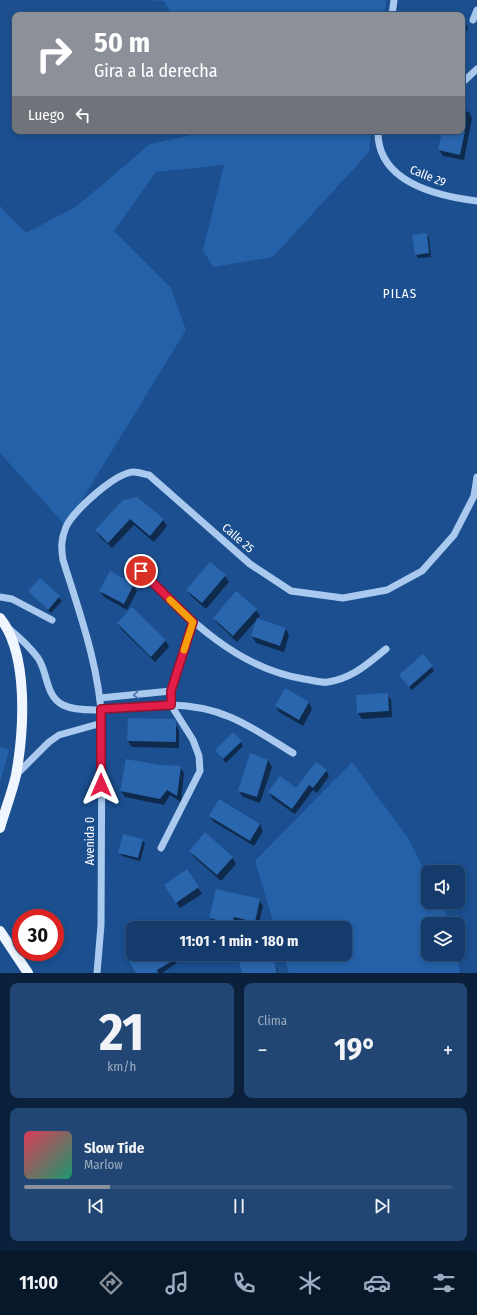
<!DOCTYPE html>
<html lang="es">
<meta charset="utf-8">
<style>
body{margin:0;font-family:"Fira Sans Condensed",sans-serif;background:#214673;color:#f1f3f6;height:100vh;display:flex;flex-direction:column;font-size:15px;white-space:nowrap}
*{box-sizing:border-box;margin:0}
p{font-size:13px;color:#9dadc1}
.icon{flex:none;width:22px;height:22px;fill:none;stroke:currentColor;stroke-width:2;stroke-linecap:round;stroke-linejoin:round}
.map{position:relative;height:973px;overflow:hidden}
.sheet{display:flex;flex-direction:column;gap:10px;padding:10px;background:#0b203b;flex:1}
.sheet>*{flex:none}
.banner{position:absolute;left:12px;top:12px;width:453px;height:122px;border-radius:8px;box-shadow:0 2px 6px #0003,0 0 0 1px #33557e;background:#8c9099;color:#fff;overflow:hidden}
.controls{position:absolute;left:421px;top:865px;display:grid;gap:8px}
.controls a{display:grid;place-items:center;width:44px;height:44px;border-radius:8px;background:#143b6b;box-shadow:0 2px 6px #0003,0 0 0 1px #33557e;font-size:20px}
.speed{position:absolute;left:12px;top:909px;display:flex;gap:8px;font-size:20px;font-weight:700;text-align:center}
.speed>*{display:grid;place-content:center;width:52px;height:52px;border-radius:50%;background:#143b6b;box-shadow:0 2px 6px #0003,0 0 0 1px #33557e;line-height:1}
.speed .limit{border:6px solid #d22;background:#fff;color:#111}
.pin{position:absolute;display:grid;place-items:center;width:34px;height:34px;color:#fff;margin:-17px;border:2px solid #fff;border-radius:50%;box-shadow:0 1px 4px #0007}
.me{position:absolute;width:44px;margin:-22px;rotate:0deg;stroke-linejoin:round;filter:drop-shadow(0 0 3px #0008)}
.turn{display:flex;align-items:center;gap:14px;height:84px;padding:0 16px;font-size:18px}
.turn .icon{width:52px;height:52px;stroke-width:2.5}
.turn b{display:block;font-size:28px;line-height:34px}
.then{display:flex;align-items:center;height:38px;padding:0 16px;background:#0003;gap:8px;font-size:15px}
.big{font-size:30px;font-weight:700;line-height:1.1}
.sheet .tile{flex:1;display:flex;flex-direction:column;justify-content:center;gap:6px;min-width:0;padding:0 14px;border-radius:8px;background:#214673}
.sheet .dial{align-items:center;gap:0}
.dial b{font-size:52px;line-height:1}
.song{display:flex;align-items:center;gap:12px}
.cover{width:48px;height:48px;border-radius:6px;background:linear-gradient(135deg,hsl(350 70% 55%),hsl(160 70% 35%))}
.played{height:4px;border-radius:2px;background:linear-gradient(90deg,#8c9099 20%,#33557e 20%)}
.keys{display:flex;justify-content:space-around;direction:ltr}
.heat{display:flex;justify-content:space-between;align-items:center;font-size:22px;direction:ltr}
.sheet .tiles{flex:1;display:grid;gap:10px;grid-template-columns:1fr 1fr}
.tile:last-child{grid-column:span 2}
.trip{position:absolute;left:126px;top:921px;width:226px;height:40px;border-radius:8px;background:#143b6b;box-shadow:0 2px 6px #0003,0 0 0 1px #33557e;font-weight:700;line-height:40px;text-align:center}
.dock{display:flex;height:64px;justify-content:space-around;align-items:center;background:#08182b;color:#9dadc1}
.dock .icon{width:28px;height:28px}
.dock .current{color:#8c9099}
.dock b{font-size:18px;color:#f1f3f6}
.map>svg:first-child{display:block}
</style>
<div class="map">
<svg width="477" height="973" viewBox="0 0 477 973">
<rect width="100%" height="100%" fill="#1b4f8f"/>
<g fill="#2461a8">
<polygon points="146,0 386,0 384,15 172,15 164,1"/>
<polygon points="200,131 371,131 369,152 273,257 213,267 203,250 224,165 156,172 114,231 171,288 186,330 66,526 0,453 0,206 26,233 77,206 150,144 199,133"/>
<polygon points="0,747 9,750 0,783"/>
<polygon points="352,762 408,838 428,877 428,902 440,902 451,924 428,924 428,954 457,954 460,973 289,973 283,954 345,954 345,928 275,928 255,861"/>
</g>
<g fill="#0007">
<polygon points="462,22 465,23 468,27 462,42"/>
<polygon points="462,110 469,112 472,118 464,160 443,156 439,150 443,131 462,131"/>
<polygon points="426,234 429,238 431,257 418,258 416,254"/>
<polygon points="137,498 163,520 167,526 154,542 134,525 112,548 100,537 96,530"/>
<polygon points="225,576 229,582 206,609 191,596 187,590"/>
<polygon points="40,580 62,601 51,613 29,591"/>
<polygon points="133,585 137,591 127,610 104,597 100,591"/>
<polygon points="132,609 166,641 169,647 155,662 122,630 118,624"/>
<polygon points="256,610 260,616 237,642 218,624 214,618"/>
<polygon points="286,629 289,635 284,652 256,643 252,636"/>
<polygon points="432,667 434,671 412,690 403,679"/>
<polygon points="285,689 309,703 312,709 303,726 279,712 276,706"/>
<polygon points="387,694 391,700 392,717 362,719 358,713"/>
<polygon points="173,720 179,730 179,748 132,747 128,741"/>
<polygon points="241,742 243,746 226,763 216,750"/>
<polygon points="268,760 272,767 260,803 243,797 239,791"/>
<polygon points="160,766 180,767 184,773 181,802 170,795 164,805 125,797 121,791"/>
<polygon points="326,770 329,776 317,793 313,790 295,814 272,798 269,792 297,790"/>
<polygon points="210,816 260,824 263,831 254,846 214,822"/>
<polygon points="142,840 145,844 140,861 122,856 119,852"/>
<polygon points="190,851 232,857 236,864 221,881 194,857"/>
<polygon points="187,871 202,894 180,908 169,891"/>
<polygon points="259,900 263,906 258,928 237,922 236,928 227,928 214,925 210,918"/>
<polygon points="193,923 196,928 185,928"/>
<polygon points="142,954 174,954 172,955 177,963 162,973 137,973"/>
<polygon points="271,955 278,973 243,973"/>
</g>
<g fill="#2a66ad">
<polygon points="442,131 465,131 460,155 438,150"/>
<polygon points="427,233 429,253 415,255 412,235"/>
<polygon points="137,497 164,519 150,536 130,519 108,543 95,530 123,500"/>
<polygon points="210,562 226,575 202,603 186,590"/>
<polygon points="110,571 134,584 124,604 99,591"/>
<polygon points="40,578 60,596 48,610 28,591"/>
<polygon points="236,591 257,609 233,636 213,618"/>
<polygon points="132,607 166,640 151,657 117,623"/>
<polygon points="257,618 286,628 280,646 251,636"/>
<polygon points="423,654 433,666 409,687 399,675"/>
<polygon points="285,688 309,702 299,720 275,706"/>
<polygon points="388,693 389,711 357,713 356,695"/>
<polygon points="128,718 174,719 176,722 176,742 127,741"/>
<polygon points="233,732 242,741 223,759 215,750"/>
<polygon points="250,753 268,760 257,797 238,791"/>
<polygon points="126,759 160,765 181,766 177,796 167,790 160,799 120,791"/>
<polygon points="316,762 327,770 313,788 309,785 292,809 268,792 280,776 296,788"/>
<polygon points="219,799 260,824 250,841 209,816"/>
<polygon points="205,832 233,857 217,875 189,851"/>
<polygon points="123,834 143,839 138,858 118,853"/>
<polygon points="187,869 199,887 176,903 164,885"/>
<polygon points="216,889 260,899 255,922 234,917 232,924 209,918"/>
<polygon points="140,954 184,954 157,970 158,973 136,973 129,961"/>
<polygon points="272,954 277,973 242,973 239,962"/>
</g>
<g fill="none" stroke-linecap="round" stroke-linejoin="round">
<g stroke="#a9c9ee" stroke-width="7">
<polyline points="392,15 394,0"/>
<polyline points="473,20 477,10"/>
<polyline points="463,82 477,69"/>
<path d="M378 131C377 182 436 196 477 201"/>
<path d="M131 561C180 610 232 668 304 679 312 680 321 683 328 682 353 678 367 664 386 649"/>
<polyline points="0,597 12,599 52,620"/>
<path d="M8 628C19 637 30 647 38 658 48 672 45 696 63 705 85 716 145 705 171 705 224 706 251 727 293 753"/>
<polyline points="100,698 171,691"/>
<polyline points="16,775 49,742 59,735 102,723"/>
<polyline points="161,848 200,771 199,756 193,740 171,705 171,691 193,623"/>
<path d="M97 973 101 925 102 723C99 666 80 614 63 560 61 548 61 539 66 527 73 511 116 472 134 472 138 472 144 474 149 475L250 564 291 591 343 598 387 590 422 571 454 535 474 496 477 477"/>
</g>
<g stroke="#f0f6ff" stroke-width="10">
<path d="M0 618C29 654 24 731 16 775 12 793 5 810 0 828"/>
<polyline points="0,931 28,973"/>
</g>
</g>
<defs><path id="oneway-chevron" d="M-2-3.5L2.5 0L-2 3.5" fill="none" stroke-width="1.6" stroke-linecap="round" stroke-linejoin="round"/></defs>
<use stroke="#4674ac" href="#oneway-chevron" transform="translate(136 695) rotate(175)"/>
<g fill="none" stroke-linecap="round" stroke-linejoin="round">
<g stroke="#92132f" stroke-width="10">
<polyline id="route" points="101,785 101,709 171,705 171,691 193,622 141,571"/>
</g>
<use href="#route" stroke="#e11d48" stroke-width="7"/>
<polyline stroke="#f59e0b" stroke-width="7" points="170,600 193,622 184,650"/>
</g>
<g text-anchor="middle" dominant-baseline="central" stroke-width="4" stroke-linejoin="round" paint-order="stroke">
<g font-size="12" fill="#fff" stroke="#1b4f8f">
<text transform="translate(428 176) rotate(22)">Calle 29</text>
<text transform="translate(238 538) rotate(41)">Calle 25</text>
<text transform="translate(90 841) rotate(-90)">Avenida 0</text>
</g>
<g font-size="13" letter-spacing="1" fill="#fff" stroke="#1b4f8f">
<text x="400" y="293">PILAS</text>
</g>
</g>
</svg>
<div class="controls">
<a><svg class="icon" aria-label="sound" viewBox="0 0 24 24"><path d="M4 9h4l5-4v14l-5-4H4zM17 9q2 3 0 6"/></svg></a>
<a><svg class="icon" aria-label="layers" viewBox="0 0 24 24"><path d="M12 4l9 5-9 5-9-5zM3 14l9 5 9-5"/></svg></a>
</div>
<div class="speed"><div class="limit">30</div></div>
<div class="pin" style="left:141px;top:571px;background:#d93025"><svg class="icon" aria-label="arrive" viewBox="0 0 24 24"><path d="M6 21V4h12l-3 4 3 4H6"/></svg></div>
<svg class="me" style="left:101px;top:785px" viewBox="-20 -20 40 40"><path d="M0-17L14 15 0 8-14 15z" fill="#e11d48" stroke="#fff" stroke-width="4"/></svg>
<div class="trip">11:01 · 1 min · 180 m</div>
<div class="banner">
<div class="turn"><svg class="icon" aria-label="right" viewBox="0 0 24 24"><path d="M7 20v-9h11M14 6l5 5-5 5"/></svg><div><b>50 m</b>Gira a la derecha</div></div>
<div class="then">Luego<svg class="icon" aria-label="left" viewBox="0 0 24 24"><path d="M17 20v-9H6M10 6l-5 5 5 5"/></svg></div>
</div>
</div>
<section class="sheet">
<div class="tiles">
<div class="tile dial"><b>21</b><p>km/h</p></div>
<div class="tile"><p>Clima</p>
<div class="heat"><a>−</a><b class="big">19°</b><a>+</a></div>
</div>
<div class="tile">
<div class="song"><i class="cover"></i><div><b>Slow Tide</b><p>Marlow</p></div></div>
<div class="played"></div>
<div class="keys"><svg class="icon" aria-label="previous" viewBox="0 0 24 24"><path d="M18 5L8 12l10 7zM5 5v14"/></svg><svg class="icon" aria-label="pause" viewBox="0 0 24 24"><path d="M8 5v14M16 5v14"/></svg><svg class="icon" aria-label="next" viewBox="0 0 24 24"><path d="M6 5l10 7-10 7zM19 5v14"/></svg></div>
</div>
</div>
</section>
<nav class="dock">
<b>11:00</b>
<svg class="icon current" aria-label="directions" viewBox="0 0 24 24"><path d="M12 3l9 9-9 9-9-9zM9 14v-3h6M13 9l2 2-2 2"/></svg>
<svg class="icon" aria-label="music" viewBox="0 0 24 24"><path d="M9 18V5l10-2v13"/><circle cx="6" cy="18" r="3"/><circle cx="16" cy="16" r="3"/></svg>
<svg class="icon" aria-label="phone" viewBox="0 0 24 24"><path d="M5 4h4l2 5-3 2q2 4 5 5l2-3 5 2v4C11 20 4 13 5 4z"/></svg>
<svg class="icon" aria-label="climate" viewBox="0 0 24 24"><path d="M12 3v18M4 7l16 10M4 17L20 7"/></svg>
<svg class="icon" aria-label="car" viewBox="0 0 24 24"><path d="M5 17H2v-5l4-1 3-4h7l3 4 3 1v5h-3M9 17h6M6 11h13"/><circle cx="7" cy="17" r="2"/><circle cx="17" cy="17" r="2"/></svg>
<svg class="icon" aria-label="filters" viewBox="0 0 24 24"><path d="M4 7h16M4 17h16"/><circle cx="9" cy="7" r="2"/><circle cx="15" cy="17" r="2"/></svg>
</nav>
